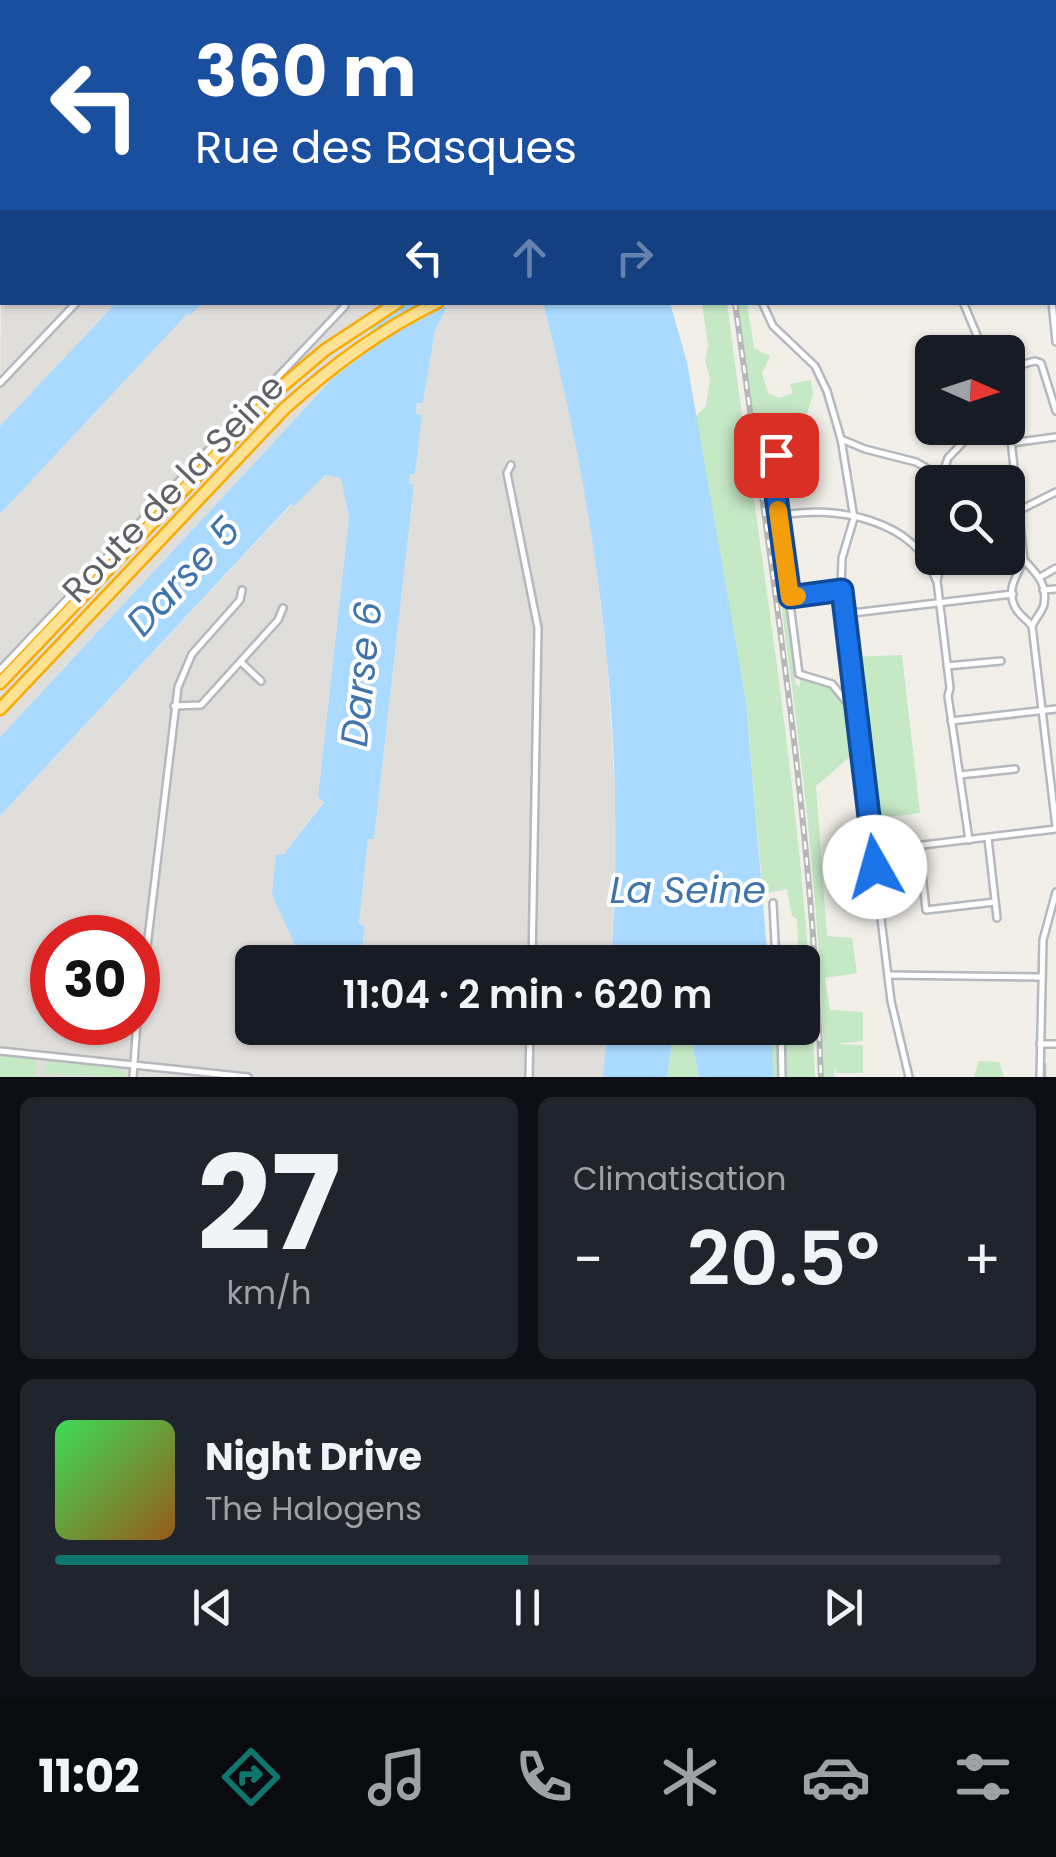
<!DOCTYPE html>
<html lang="fr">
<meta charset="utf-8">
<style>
body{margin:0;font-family:Poppins,sans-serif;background:#20242c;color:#f1f3f6;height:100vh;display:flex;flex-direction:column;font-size:38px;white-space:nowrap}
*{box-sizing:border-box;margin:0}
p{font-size:32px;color:#9ea1a6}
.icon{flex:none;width:55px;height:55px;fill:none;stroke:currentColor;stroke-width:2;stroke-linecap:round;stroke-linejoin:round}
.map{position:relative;height:1077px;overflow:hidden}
.drawer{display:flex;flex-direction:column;gap:20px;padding:20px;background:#0d0f14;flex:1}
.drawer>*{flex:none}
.top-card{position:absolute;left:0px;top:0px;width:1058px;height:305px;box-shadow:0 2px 8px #0004;background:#1a4fa0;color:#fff;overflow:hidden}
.needle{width:65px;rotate:93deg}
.buttons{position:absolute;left:915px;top:335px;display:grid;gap:20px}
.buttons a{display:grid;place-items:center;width:110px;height:110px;border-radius:15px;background:#171b24;box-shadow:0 2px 8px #0004;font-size:50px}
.speed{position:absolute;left:30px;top:915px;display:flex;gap:20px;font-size:50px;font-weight:700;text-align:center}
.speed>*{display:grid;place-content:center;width:130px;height:130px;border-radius:50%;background:#171b24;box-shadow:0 2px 8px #0004;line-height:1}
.speed .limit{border:15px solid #d22;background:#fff;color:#111}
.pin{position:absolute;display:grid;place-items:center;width:85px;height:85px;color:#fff;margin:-42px;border-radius:20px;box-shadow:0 5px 15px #0006}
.me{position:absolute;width:110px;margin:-55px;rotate:353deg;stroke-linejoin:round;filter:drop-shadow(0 0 8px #0008)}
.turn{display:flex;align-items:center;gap:35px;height:210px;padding:0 30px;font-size:45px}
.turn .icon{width:130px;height:130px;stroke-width:2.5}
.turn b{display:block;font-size:70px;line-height:85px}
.lanes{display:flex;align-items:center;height:95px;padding:0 30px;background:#0003;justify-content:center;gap:50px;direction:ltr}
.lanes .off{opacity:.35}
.big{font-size:75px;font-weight:600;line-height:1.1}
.drawer .widget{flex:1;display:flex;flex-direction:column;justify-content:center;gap:15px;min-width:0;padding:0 35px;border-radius:15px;background:#20242c}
.drawer .dial{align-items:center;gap:0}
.dial b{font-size:130px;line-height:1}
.song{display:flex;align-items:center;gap:30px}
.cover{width:120px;height:120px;border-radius:15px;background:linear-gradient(135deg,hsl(130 70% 55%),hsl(30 70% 35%))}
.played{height:10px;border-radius:5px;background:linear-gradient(90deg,#0f766e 50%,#363941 50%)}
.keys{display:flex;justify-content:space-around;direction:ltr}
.heat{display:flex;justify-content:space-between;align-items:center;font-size:55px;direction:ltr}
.drawer .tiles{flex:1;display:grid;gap:20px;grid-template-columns:1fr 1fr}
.widget:last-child{grid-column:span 2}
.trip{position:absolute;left:235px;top:945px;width:585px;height:100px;border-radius:15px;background:#171b24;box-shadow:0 2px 8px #0004;font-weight:600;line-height:100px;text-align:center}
.dock{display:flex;height:160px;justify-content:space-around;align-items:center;background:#090b0e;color:#9ea1a6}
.dock .icon{width:70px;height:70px}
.dock .selected{color:#0f766e}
.dock b{font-size:45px;color:#f1f3f6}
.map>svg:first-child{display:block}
</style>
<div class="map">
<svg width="1056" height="1077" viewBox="0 0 1056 1077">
<rect width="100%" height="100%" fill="#f1efe8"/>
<g fill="#e0deda" fill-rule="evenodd">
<polygon points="257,0 436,0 437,2 258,2"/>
<polygon points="2,139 2,302 116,303 0,426"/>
<polygon points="203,303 384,303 370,331 323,389 0,737 0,514 188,312 191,315"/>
<polygon points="449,303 543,303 576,436 591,521 607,659 617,826 611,962 360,962 365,927 359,925 368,839 374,839 414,486 408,485 410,473 415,474 421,415 416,414 418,402 423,403 435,330"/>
<path d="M330 474 341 478 344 483 349 517 318 797 324 801 284 854 306 962H252V1028H298L297 1033 351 1040 353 1028H607L603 1077H0V816L292 504 321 478ZM52 938H138V1022H52Z"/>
</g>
<g fill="#c5e8c5">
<path d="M702 303H727C760 560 806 817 815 1077H772V1028H802V962H768L767 949 798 945 797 919 792 916 787 889 763 894 746 701 695 417 706 406 710 378 705 361 708 346Z"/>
<path d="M738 303H747L754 348 770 356 762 373 768 393 779 398 793 393 790 384 811 380 813 395 807 414 783 417 787 435 773 448 769 466 796 685 800 686V676L830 685 843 696 841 701 846 703 852 718 857 748 854 746 853 754 816 786 827 936 852 938 857 973 825 978 830 1010 863 1012V1041L835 1044 863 1045V1073H836L835 1064 834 1077H824C819 818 773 559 738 303Z"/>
<polygon points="902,655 920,813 872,819 853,657"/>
<polygon points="674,1028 689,1028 699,1077 667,1077"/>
<polygon points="0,1055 36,1059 37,1077 0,1077"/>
<polygon points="48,1060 121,1069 127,1077 43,1074"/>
<polygon points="979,1061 999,1062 1004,1077 974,1077"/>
</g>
<g fill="#aadaff">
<polygon points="116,303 203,303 191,315 188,313 0,514 0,426"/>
<polygon points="384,303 449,303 435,330 423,403 417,403 416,414 422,415 415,474 410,474 409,484 414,485 374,839 368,839 359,924 365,926 360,962 306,962 306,957 300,956 272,895 276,855 284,854 324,802 318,797 349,517 341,478 325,475 294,506 291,504 0,816 0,737 323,389 370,331"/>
<path d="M670 303 687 362 746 701 768 962H611C627 740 599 518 543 303Z"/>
<polygon points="298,1028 353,1028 351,1041 297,1034"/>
<polygon points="607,1028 674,1028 667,1077 603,1077"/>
<polygon points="689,1028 772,1028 773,1077 699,1077"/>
</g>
<polygon fill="#f1efe8" points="454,302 387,337 310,395 354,343 370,331 424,303"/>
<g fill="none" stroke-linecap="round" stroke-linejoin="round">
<g stroke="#b5b8bc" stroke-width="10">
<g id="minor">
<polyline points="673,0 674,2"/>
<polyline points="726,0 727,2"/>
<polyline points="836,2 839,0"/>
<polyline points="856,2 857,0"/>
<polyline points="1055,289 1056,289"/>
<polyline points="762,302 773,326 815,366 827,391 841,439 854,518 842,558 841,590 891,1001 909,1077"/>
<polyline points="963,302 984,352"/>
<polyline points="1052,302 1056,342"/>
<polyline points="1008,368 1035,361 1041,363 1056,411"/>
<polyline points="0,383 77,302"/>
<path d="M1008 412 1024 560C1017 575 1006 589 1015 607 1018 614 1027 620 1032 626L1056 827"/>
<polyline points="841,439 865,449 916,462 951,482"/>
<polyline points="1011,443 1056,437"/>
<polyline points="776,455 772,465 799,674 832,684 854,711"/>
<polyline points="511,465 507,473 538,628 532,962"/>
<polyline points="942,475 948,458 969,436"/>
<polyline points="1008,512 1018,511 1056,492"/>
<path d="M778 516C833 504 917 519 936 580"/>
<polyline points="942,558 937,581 950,688 948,696 969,840"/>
<path d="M1024 560C1036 573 1048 584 1044 604 1043 611 1035 619 1032 626"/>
<polyline points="1042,576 1056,568"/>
<polyline points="1043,590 1056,589"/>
<polyline points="789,597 841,590"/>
<polyline points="844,614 1013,594"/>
<polyline points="241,662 261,681"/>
<polyline points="947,666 1001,661"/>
<polyline points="0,670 345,306"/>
<polyline points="174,706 201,705 278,620 283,608"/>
<polyline points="951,721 1056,709"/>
<polyline points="960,775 1015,769"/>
<polyline points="988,838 997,918"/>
<polyline points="919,847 926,910 995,902"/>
<polyline points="873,851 1056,829"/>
<polyline points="773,903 776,962"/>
<polyline points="888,975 1042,977"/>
<polyline points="138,1022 178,687 192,654 240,600 242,590"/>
<polyline points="781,1028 782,1077"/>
<polyline points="1040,1044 1056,1044"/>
<polyline points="0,1051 248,1077"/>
<polyline points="133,1077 137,1022"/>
<polyline points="529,1077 530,1028"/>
<polyline points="1040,1077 1043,940 1056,892"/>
</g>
</g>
<g stroke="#f2c960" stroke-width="12">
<g id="major">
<polyline points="609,0 611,2"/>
<polyline points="1055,12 1056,12"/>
<polyline points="1055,34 1056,33"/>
<polyline points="1055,60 1056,60"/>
</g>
</g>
<g stroke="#f9ab00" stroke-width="15">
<g id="highway">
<polyline points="1055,42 1056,41"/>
<polyline points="1055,154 1056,153"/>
<polyline points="1055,170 1056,169"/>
<polyline points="1055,180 1056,179"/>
<polyline points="0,683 280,388 325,350 398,302"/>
<path d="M0 709 284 409C332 366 380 330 438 302"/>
</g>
</g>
<use href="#minor" stroke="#fff" stroke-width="5"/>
<use href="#major" stroke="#fff2af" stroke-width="8"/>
<use href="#highway" stroke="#fde293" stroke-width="10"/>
<polyline stroke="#b6b7b8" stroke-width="2.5" points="1045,1077 1045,1064"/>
<g stroke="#b6b7b8" stroke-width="6">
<g id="rail">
<polyline points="658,0 659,2"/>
<path d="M735 302C770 560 812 817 821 1077"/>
</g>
</g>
<use href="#rail" stroke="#fff" stroke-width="2.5" stroke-dasharray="8" stroke-linecap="butt"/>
<g stroke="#f2c960" stroke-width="12" stroke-linecap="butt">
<polyline id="major-bridge" points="620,0 622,2"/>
</g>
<use href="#major-bridge" stroke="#fff2af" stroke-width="8"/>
</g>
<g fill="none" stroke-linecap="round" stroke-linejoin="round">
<g stroke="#114b97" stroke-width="25">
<polyline id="route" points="776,455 772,466 790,597 842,590 875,867"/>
</g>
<use href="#route" stroke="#1a73e8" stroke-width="18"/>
<polyline stroke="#f59e0b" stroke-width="18" points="778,510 790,597 797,596"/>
</g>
<g text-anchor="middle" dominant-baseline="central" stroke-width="8" stroke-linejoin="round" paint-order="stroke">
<g font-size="35" fill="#5f6368" stroke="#fff">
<text transform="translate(173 488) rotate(-46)">Route de la Seine</text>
</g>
<g font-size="38" font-style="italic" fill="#4174aa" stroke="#fff">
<text transform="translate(183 576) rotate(-47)">Darse 5</text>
<text transform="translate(361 674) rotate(-84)">Darse 6</text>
<text x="688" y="889">La Seine</text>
</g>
</g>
</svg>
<div class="buttons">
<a><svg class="needle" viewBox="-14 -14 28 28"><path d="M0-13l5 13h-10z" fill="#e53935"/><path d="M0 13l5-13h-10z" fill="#9ea1a6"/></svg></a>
<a><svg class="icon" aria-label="search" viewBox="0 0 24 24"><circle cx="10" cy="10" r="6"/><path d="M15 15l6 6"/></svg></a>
</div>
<div class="speed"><div class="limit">30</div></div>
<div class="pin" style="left:776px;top:455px;background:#d93025"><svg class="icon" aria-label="arrive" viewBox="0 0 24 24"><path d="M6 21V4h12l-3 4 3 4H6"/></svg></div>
<svg class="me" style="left:875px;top:867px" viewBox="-20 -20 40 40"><circle r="19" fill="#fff"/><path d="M0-13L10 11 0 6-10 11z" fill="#1a73e8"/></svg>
<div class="trip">11:04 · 2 min · 620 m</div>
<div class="top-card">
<div class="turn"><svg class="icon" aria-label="left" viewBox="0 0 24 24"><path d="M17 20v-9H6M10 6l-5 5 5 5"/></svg><div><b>360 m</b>Rue des Basques</div></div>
<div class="lanes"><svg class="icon" aria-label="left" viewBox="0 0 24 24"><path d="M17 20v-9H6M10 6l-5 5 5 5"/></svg><svg class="icon off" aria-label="ahead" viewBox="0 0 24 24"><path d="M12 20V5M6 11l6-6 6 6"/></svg><svg class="icon off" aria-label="right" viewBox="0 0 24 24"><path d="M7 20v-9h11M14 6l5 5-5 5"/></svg></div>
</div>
</div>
<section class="drawer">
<div class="tiles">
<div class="widget dial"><b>27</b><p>km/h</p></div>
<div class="widget"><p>Climatisation</p>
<div class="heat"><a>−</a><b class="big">20.5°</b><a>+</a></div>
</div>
<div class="widget">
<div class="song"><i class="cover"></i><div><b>Night Drive</b><p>The Halogens</p></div></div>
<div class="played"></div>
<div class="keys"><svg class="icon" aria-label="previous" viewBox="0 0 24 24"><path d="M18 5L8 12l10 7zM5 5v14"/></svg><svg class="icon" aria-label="pause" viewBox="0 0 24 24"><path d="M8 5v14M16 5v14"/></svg><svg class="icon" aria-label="next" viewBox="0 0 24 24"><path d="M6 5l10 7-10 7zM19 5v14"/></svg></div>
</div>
</div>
</section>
<nav class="dock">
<b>11:02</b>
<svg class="icon selected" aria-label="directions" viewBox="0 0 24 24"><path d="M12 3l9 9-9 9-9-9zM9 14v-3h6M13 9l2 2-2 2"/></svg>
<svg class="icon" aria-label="music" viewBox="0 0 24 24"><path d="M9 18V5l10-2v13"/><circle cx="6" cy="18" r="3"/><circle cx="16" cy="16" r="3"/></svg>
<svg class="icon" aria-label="phone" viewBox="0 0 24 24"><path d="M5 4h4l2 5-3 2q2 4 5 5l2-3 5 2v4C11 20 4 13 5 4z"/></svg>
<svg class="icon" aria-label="climate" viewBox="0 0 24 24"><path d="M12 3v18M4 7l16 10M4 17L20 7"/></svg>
<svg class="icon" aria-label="car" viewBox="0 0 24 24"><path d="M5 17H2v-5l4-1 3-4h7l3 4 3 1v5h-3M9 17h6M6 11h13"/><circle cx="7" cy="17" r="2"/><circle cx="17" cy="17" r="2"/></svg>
<svg class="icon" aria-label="filters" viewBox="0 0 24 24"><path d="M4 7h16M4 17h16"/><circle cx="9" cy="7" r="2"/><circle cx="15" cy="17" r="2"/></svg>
</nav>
